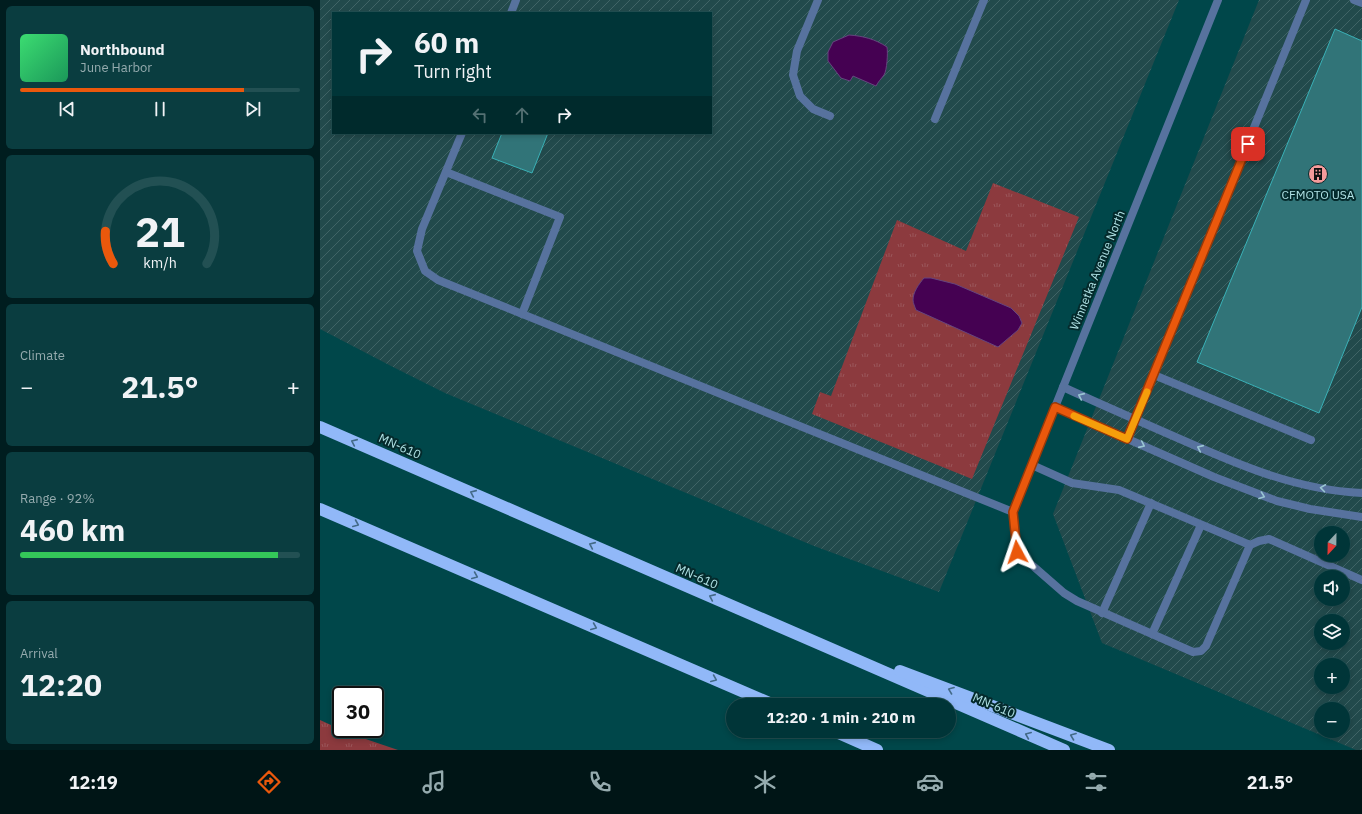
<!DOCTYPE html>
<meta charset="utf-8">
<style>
body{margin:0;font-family:"IBM Plex Sans",sans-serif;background:#0a3d40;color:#f1f3f6;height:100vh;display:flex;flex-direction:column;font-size:15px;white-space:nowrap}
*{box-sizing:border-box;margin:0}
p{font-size:13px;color:#95abae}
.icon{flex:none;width:22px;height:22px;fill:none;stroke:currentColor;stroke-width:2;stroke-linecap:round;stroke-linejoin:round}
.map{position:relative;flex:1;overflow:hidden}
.side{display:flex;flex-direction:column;gap:6px;padding:6px;background:#001d1f;width:320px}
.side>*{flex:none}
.top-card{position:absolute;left:12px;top:12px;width:380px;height:122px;border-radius:0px;box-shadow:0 2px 6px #0003,0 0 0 1px #225053;background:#003538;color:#f1f3f6;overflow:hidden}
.needle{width:26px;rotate:202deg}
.fabs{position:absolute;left:994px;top:526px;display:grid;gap:8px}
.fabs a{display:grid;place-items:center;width:36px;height:36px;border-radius:50%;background:#003538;box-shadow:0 2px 6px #0003,0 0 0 1px #225053;font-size:20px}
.speed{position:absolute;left:12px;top:686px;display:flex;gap:8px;font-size:20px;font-weight:700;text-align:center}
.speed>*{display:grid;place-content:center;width:52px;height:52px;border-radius:50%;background:#003538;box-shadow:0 2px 6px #0003,0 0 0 1px #225053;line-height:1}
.speed .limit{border:2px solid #111;border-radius:6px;background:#fff;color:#111}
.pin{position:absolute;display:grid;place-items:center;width:34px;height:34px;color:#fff;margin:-17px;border-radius:8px;box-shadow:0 2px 6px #0006}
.me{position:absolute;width:44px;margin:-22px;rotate:355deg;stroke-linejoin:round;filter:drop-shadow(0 0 3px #0008)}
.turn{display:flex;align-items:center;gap:14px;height:84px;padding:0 16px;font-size:18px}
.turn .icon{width:52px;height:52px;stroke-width:2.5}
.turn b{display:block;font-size:28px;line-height:34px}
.lanes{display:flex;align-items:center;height:38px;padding:0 16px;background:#0003;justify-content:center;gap:20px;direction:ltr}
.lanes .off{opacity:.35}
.big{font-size:30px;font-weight:700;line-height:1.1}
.side .widget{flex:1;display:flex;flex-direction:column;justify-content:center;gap:6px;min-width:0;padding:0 14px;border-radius:6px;background:#0a3d40}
.side .dial{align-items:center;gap:0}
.dial svg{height:104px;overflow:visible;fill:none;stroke:#225053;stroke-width:7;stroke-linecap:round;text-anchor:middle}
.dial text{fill:#f1f3f6;stroke:none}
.song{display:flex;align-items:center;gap:12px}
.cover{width:48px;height:48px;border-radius:6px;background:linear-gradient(135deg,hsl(140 70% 55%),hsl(150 70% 35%))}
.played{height:4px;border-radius:2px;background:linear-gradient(90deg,#ea580c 80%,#225053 80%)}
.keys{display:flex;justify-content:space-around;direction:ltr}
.heat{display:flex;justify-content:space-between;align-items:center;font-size:22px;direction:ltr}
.charge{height:6px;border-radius:3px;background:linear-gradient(90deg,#34c759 92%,#225053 0)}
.trip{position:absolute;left:406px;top:698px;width:230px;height:40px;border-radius:20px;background:#003538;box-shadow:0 2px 6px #0003,0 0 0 1px #225053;font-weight:700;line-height:40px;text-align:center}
.menu{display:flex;height:64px;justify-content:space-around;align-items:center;background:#001516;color:#95abae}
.menu .icon{width:28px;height:28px}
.menu .on{color:#ea580c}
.menu b{font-size:18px;color:#f1f3f6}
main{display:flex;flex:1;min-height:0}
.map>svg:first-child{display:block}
</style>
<main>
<section class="side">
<div class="widget">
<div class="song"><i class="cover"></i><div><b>Northbound</b><p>June Harbor</p></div></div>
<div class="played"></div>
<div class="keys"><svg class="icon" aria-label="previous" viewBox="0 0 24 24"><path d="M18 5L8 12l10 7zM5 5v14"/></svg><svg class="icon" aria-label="pause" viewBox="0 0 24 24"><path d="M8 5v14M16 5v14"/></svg><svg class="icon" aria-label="next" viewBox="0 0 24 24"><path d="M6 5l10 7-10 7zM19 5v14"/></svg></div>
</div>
<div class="widget dial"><svg viewBox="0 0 100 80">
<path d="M14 69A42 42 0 1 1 86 69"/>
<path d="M14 69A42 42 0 0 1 8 44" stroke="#ea580c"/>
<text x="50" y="56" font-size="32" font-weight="700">21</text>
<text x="50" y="72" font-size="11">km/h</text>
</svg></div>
<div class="widget"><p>Climate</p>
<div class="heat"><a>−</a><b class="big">21.5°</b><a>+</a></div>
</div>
<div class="widget"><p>Range · 92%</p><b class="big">460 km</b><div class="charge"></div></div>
<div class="widget"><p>Arrival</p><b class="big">12:20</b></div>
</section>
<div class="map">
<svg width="1042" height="750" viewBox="0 0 1042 750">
<defs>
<pattern id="industrial-furrows" width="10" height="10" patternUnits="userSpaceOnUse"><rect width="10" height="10" fill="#224a4c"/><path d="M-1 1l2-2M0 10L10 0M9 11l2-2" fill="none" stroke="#406466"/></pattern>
<pattern id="grass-tufts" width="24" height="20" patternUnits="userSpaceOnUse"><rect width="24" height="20" fill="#8c3a3e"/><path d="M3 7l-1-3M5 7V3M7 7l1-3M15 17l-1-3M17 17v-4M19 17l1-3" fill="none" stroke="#9a565a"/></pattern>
</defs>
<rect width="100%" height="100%" fill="#00474a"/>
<g fill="url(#industrial-furrows)" fill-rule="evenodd">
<path d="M0 0H859L619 592 494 546 125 393 71 366 0 329ZM13 13H391V133H13Z"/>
<path d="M939 0H1042V750H1036L782 643 733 514ZM1001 533H1023V555H1001ZM1001 577H1023V599H1001ZM1001 621H1023V643H1001ZM1001 665H1023V687H1001ZM1001 709H1023V731H1001Z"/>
</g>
<g fill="url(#grass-tufts)">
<polygon points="673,183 759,217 652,479 492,414 500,392 511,396 577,220 646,251"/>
<polygon points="0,720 31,734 78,750 0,750"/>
</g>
<g fill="#450152" stroke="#65447e">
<path d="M529 35C543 36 555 39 567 47 568 53 567 70 564 75 561 79 558 82 556 86L533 76 530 81 521 78 508 61V52L513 42Z"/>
<path d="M604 278H611L635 284 691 308 699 316 702 323 698 330 678 347 596 310C595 307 593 303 593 300 593 292 599 284 604 278Z"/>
</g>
<g fill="#317478" stroke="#3ab1b7">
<polygon points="1015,29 1042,41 1042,307 999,413 877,362"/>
<polygon points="182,133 228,133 212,173 172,158"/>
</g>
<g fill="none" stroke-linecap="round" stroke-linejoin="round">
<g stroke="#57729e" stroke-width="8">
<polyline points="498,0 477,51 473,75 480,96 493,109 510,116"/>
<polyline points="1034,0 1042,3"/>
<polyline points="191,13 196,0"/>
<polyline points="615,119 664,0"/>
<polyline points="142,133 102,229 97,251 105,271 118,280 693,512"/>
<polyline points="126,172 240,217 202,314"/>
<polyline points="834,375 991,440"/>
<path d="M743 387C782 405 821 422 860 439 919 465 976 490 1042 493"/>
<polyline points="735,407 894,477 957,501 990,509 1042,517"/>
<polyline points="807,439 986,0"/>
<polyline points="712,465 752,483 799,490 930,545 939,541 949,539 1042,580"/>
<polyline points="697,552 744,593 757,601 873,652 881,651 886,646 930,545"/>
<polyline points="782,613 831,503"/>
<polyline points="832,634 881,525"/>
</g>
<polyline stroke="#57729e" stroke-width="8" points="697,552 693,512 898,0"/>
<g stroke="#91b8f8" stroke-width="12">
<polyline points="0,427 744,750"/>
<polyline points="0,509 454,705"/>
<polyline points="580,671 789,750"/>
<polyline points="514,731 557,750"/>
</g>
</g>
<defs><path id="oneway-chevron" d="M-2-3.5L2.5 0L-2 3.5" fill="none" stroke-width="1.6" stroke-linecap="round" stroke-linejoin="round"/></defs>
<g stroke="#9ac6d3">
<use href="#oneway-chevron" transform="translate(761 396) rotate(-156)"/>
<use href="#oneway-chevron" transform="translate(822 445) rotate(24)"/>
<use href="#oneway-chevron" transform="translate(880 448) rotate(-156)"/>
<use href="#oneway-chevron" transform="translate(1003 488) rotate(-172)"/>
<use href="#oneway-chevron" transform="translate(942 496) rotate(20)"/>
</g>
<g stroke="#436a88">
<use href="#oneway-chevron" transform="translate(34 442) rotate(-156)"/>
<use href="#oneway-chevron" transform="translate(153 493) rotate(-156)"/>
<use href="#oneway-chevron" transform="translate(36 524) rotate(23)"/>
<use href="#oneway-chevron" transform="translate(272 545) rotate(-156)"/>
<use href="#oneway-chevron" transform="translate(155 576) rotate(23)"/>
<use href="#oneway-chevron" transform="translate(392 597) rotate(-156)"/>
<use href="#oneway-chevron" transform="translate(274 627) rotate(23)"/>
<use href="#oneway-chevron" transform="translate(394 679) rotate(23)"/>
<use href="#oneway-chevron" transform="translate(631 690) rotate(-159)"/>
<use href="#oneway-chevron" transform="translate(708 735) rotate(-157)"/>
<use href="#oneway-chevron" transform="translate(753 736) rotate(-159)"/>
</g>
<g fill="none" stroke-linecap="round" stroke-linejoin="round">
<g stroke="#983908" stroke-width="10">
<polyline id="route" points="697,552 693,512 735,407 807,439 928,144"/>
</g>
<use href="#route" stroke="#ea580c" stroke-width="7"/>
<polyline stroke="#f59e0b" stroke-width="7" points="754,416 807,439 827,392"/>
</g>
<defs>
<g id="building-disc" transform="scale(1)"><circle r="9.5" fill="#f59b9b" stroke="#042a2c"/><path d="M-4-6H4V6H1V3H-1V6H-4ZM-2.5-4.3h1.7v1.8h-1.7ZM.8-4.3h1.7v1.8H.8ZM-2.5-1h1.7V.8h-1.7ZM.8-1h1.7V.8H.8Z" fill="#111"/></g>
</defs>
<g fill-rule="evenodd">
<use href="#building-disc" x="998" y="174"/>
</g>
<g text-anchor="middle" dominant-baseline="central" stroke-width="4" stroke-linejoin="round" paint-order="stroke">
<g font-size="12" fill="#b0e2e5" stroke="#042a2c">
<text x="998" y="194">CFMOTO USA</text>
</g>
<g font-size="12" fill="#b0e2e5" stroke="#042a2c">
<text transform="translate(777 270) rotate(-68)">Winnetka Avenue North</text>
<text transform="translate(80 446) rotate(24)">MN-610</text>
<text transform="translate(377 576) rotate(24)">MN-610</text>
<text transform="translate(674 705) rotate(23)">MN-610</text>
</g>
</g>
</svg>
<div class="fabs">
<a><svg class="needle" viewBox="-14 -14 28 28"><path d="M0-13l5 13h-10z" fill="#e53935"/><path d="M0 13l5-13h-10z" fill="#95abae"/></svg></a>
<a><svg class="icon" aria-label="sound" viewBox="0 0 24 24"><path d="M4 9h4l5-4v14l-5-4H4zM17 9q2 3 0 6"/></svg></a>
<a><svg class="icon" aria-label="layers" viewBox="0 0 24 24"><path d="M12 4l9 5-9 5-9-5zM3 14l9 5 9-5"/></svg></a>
<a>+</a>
<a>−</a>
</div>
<div class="speed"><div class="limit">30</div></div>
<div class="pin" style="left:928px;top:144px;background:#d93025"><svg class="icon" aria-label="arrive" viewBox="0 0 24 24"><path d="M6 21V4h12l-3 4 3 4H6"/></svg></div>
<svg class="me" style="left:697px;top:552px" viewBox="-20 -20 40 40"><path d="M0-17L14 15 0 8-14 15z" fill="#ea580c" stroke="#fff" stroke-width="4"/></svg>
<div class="trip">12:20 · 1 min · 210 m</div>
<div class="top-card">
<div class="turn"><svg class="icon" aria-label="right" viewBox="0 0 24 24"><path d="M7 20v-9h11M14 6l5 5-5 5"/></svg><div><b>60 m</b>Turn right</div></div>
<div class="lanes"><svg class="icon off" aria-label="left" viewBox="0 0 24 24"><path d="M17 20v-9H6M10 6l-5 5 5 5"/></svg><svg class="icon off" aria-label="ahead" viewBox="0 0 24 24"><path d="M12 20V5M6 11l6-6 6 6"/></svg><svg class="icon" aria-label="right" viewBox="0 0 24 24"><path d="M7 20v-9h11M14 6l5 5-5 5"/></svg></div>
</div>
</div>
</main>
<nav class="menu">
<b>12:19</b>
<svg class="icon on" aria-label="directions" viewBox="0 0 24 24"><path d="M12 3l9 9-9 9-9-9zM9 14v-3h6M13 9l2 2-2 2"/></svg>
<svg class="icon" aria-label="music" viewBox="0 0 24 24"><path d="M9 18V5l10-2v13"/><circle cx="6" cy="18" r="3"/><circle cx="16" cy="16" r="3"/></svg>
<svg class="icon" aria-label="phone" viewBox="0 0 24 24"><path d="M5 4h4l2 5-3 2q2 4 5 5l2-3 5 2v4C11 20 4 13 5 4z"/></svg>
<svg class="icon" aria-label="climate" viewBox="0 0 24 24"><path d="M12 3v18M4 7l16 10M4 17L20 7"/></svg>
<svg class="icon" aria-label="car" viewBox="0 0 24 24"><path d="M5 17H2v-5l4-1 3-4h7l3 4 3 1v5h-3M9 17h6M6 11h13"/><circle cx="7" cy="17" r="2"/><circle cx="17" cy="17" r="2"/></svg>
<svg class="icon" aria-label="filters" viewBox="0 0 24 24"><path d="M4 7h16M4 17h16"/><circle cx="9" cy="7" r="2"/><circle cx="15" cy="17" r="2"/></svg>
<b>21.5°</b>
</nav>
